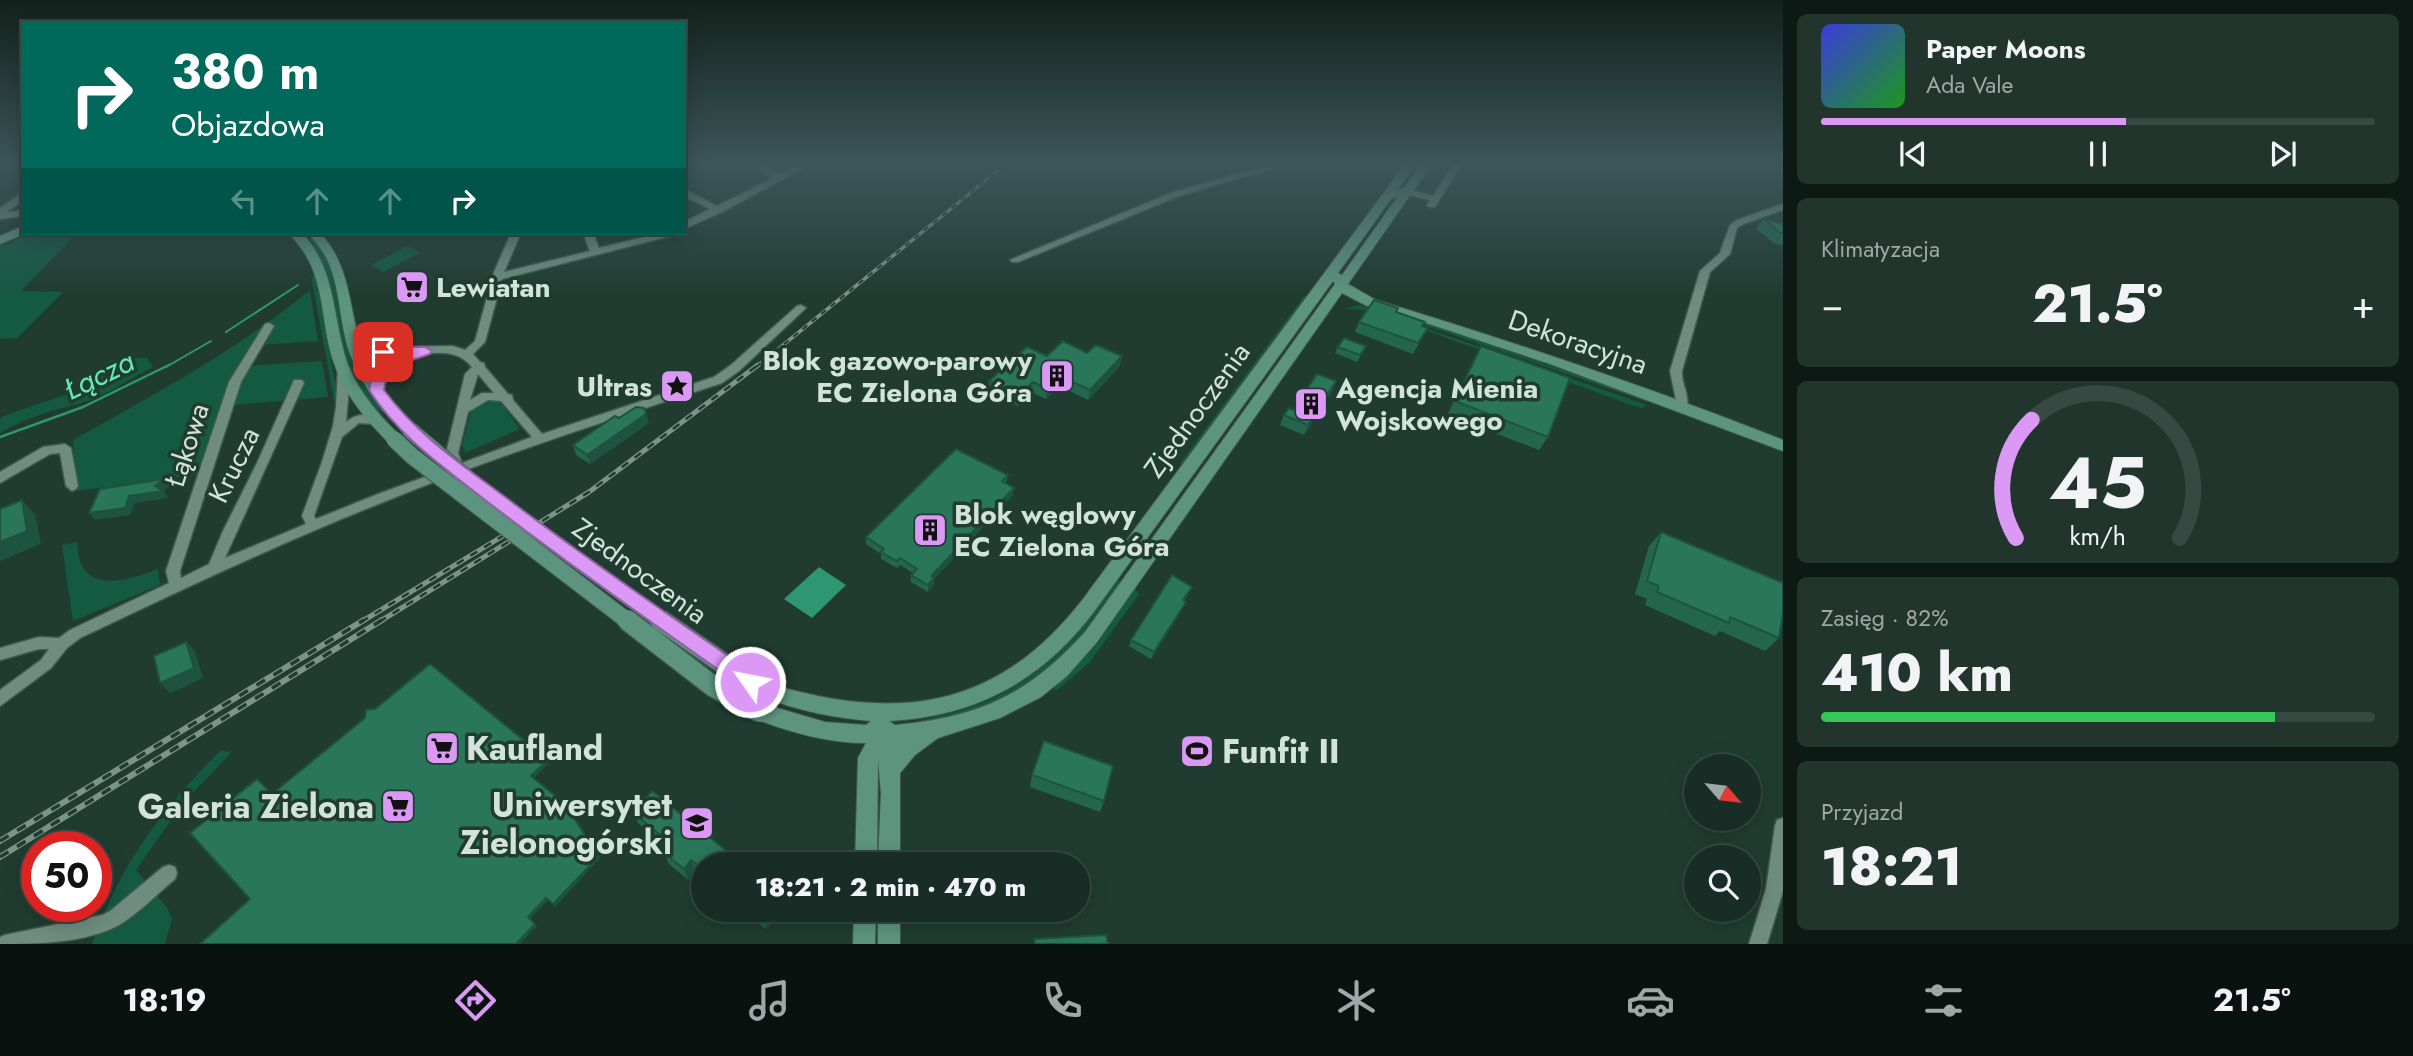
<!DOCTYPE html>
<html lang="pl">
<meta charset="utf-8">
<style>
body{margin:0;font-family:Jost,sans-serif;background:#21352d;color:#f1f3f6;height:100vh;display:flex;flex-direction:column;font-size:26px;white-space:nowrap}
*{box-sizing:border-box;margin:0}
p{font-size:23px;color:#9fa8a7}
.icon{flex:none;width:38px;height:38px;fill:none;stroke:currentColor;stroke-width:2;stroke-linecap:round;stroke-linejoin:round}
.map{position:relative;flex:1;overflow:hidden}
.side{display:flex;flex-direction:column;gap:14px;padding:14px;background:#0d1914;width:630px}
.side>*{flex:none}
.banner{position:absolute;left:21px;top:21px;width:665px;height:214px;border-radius:0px;box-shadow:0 4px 18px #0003,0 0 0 2px #364942;background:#00695c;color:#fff;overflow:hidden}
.needle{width:46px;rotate:118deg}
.buttons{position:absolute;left:1684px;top:754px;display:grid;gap:14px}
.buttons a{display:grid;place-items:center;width:77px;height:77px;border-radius:50%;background:#182d25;box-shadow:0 4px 18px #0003,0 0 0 2px #364942;font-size:35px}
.speed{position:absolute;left:21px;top:831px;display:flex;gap:14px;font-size:35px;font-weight:700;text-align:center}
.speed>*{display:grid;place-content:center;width:91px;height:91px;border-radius:50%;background:#182d25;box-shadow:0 4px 18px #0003,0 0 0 2px #364942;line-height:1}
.speed .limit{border:10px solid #d22;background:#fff;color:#111}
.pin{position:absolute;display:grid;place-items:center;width:60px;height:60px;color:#fff;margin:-30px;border-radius:14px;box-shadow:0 4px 10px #0006}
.me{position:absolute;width:77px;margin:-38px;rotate:303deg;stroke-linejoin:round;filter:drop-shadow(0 0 5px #0008)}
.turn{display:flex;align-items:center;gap:24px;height:147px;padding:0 35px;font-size:32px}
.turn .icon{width:91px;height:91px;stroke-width:2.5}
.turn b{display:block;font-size:49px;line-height:60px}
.lanes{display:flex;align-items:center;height:66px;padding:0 35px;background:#0003;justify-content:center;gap:35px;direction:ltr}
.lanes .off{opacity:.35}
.big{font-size:52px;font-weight:800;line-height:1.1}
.side .widget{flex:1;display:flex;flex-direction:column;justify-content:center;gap:10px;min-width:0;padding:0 24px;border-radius:10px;background:#21352d}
.side .dial{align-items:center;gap:0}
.dial svg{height:182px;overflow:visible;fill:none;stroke:#364942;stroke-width:7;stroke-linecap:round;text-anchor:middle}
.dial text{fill:#f1f3f6;stroke:none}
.song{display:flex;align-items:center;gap:21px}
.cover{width:84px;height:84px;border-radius:10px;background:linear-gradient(135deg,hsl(240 70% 55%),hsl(120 70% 35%))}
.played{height:7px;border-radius:4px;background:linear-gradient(90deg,#db99f5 55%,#364942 55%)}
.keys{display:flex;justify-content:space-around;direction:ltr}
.heat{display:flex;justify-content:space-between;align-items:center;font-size:38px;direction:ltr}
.charge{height:10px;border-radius:5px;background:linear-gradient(90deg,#34c759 82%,#364942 0)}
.trip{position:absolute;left:691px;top:852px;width:399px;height:70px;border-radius:35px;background:#182d25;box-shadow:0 4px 18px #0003,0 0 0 2px #364942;font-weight:800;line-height:70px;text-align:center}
.tab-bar{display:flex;height:112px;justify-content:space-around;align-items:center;background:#0a120f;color:#9fa8a7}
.tab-bar .icon{width:49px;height:49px}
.tab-bar .active{color:#db99f5}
.tab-bar b{font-size:32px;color:#f1f3f6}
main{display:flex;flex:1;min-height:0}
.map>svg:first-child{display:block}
</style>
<main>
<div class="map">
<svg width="1783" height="944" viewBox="0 0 1783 944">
<rect width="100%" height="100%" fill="#203c31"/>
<g fill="#145942">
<polygon points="31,233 77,233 21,291 63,292 17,338 0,339 0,244 5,245"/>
<path d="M313 238C332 257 332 279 340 303 353 341 372 378 387 415 323 386 347 286 308 240Z"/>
<polygon points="408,246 420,253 383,272 371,265"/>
<polygon points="311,275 317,278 338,399 334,400"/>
<path d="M310 290 318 341 258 345 247 366 322 361 328 397 222 406 208 473 77 491 73 440C155 394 237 350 310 290Z"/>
<polygon points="1304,296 1308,297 1184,466 1180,463"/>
<polygon points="1359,305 1647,405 1642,408 1634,406 1370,310 1345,309"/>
<polygon points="1386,310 1639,396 1645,401 1384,311"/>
<path d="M131 358H147L153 367C128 379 107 396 81 403 54 410 24 418 0 433V419L4 416 96 384 93 381 102 375 109 361Z"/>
<polygon points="498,399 520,429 465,453 462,445 471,410 485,401"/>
<path d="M77 542C78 549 78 557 81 564 95 593 136 577 158 569L160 585 73 621 62 545Z"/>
<path d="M1116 578 1124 583 1071 652 1009 697 959 716 922 724V720C1027 699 1055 660 1116 578Z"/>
<polygon points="1134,588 1139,594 1089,663 1056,691 1053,686 1085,656"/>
<path d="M221 750 231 753 183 803 136 870 167 908 172 919 165 944H92C121 863 161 810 221 750Z"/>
</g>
<polygon fill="#2e9672" points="819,567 846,585 812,618 784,599"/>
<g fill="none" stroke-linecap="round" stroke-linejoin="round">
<g stroke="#2e9672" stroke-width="2">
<polyline points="226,332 298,285"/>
<polyline points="166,367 211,341"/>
</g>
<polyline stroke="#2e9672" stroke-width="2.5" points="0,437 83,407 169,365"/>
<g stroke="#40594f" stroke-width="3">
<g id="street">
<polygon points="748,164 759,164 780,174 800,164 811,164 722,212 684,229 684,222 710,209 684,196 684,189 717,206 773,178"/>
<polygon points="1273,164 1288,164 1179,196 1018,262 1012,262 1010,260 1173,192"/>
<polygon points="1453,164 1462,164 1435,207 1429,207 1427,205 1430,200 1405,194 1387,200 1382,197 1404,188 1433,196"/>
<polygon points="23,192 23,200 7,212 23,210 23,216 0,219 0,208"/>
<path d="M1783 204V210L1743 224 1737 228 1730 254 1710 272 1682 371C1681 385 1691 396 1686 410H1678L1670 371 1700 271 1720 253 1730 225 1737 220Z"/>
<path d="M511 233H521L504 272 590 251 583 233H593L599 248 661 233H676L674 235 502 279 485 342 473 354 480 362 484 363 485 367 508 394 512 395 513 400 542 434 714 377 731 365 797 306 801 305 806 308 739 371 722 383C609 420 496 456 386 501 282 542 181 590 80 638L67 648 51 668 0 706V690L41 660 49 649H39L0 660V648L39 637 59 638 70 630 169 583 166 571 229 382 265 324 269 323 274 326 241 382 180 571 181 578 209 564 223 531 257 463 294 380H302L304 383 225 558 306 524 302 516 322 462 333 426 336 407 338 366H346L348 369 349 388 346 422C355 414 371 411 381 420L375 424 359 423 342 437 314 516 316 519 378 494 452 467 446 453 465 374 472 367C455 347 436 354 412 354V359C394 364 385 372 382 390L376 394 370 390C374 371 383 360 402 354L373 353 346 332 351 329 355 330 379 347 453 346 465 350 475 341 494 272ZM478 374 494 393H482L470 400ZM488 400 501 401 532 437 462 463 458 453 468 412Z"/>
<polygon points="65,444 71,448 78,486 76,489 72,491 66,486 60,453 50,454 0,483 0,472 43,447"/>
<polygon points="1783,818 1783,891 1767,944 1749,944 1766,889 1775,826 1777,820"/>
<path d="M169 865 175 867 177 873 175 879C157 894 139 913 119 925 86 943 37 944 0 944V937L5 935 102 915 110 911 163 867Z"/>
</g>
</g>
<g stroke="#40594f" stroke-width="2">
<g id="secondary">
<path d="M1405 164H1416L1338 273 1342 275 1421 164H1432L1348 284 1376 300C1514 342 1649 387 1783 440V451L1550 364 1411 318 1367 306 1342 293 1097 642 1067 676 1041 697 1000 718 938 738 915 755 900 773V864H878L881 793 878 760 877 864H855L858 758 866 743C827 743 789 732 753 718L750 712 753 706 760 703 825 722 866 725 871 721C835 718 801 711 767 699L764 693 767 687 774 685C900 722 999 708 1083 599ZM1333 281 1335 284 1085 632C1028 695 979 717 895 725L889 721C978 716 1043 680 1096 609Z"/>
<polygon points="23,226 23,233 27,233 0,244 0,236"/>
<path d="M289 233H302C337 270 332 319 348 365 359 392 379 415 399 435L402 439 399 443H389C366 420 344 394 334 363 322 330 325 291 308 259 303 249 296 242 289 233Z"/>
<path d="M308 233H320C353 268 348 313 364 355 375 383 395 405 415 426L418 430 415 434H405C382 411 361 385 350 354 339 323 341 289 327 259 322 249 315 242 308 233Z"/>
<polygon points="854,910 876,910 875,944 853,944"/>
<rect x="878" y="910" width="22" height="34"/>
</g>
</g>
<use href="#street" fill="#6e8d7f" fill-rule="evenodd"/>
<use href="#secondary" fill="#5d947f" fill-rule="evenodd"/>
<g stroke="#7d938a" stroke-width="3.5">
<polyline id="rail-far2" points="756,367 1006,164"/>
</g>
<g stroke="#7d938a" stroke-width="5">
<g id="rail-far1">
<polyline points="361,622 516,528"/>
<polyline points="379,622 589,492 758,365"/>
</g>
</g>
<g stroke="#7d938a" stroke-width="6">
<g id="rail">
<polyline points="0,841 364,620"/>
<polyline points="0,857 382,620"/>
</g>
</g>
<use href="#rail-far2" stroke="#203c31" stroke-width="2" stroke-dasharray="6" stroke-linecap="butt"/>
<use href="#rail-far1" stroke="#203c31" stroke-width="2.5" stroke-dasharray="8" stroke-linecap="butt"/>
<use href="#rail" stroke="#203c31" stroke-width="3.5" stroke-dasharray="10" stroke-linecap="butt"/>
<g stroke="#40594f" stroke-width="18" stroke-linecap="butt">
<g id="secondary-bridge-far1">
<polyline points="410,430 482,491 663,622"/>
<polyline points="394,439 412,456 629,622"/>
</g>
</g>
<g stroke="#40594f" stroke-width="23" stroke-linecap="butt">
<g id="secondary-bridge">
<polyline points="627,620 714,687 760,712"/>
<polyline points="660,620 731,669 774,693"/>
</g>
</g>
<use href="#secondary-bridge-far1" stroke="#5d947f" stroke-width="16"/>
<use href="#secondary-bridge" stroke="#5d947f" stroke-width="20"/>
</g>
<g fill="#24654e">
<polygon points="1355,164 1380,164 1375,171"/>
<polygon points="1763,219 1783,224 1783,246 1774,243 1756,229"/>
<polygon points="1396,312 1428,328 1413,354 1355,332 1359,322"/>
<polygon points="1366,346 1357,362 1335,353 1338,347"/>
<polygon points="1481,346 1548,437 1539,450 1447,415"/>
<polygon points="1087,353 1122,356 1119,367 1088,400 1059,386 1046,399 1031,392 1018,406 988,391 989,381 1047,356"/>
<polygon points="1332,391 1304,435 1280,425 1284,415"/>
<polygon points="619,418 649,423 590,464 576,455 573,445"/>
<polygon points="1008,475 1006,483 1013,495 934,579 934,585 928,592 911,582 911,575 913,573 900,565 897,568 881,559 881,554 866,544 866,537"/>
<polygon points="1661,532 1779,638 1765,651 1720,631 1715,636 1645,605 1647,599 1635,594 1649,546"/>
<polygon points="1189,593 1184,601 1186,602 1183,608 1151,659 1129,646 1131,640"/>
<polygon points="1032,775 1104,801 1100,812 1030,787"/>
<polygon points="633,812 704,864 704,878 695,871 688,880 669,864 664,853 668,849 638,823"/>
<polygon points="742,910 781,910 766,929"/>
</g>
<g fill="#1d5340">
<polygon points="1122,356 1119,367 1088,400 1090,390"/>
<polygon points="1060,376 1059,386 1046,399 1047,389"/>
<polygon points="1336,381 1332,391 1304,435 1308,425"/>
<polygon points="1033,382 1031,392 1018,406 1019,396"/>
<polygon points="646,414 649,423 590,464 587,455"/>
<polygon points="164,479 170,486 162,492 163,491 169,498 135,503 130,515 95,520 89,513 155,486"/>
<polygon points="1014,488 1013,495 934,579 934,585 928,592 928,585 931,576"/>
<polygon points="22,500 35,514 41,544 0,561 0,542"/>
<polygon points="1186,602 1183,608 1151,659 1154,652"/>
<polygon points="186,642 195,651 203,678 170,693 160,683"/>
<polygon points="548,760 549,763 533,779 531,776"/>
<polygon points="599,856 600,858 555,907 553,904"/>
<polygon points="691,860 695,871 688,880 684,869"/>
<polygon points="546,898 548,900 530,919 528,917"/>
<polygon points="771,910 781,910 766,929 763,919"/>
<polygon points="535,924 537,926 520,944 516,944"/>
</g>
<g fill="#2a765b" stroke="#1d5340" stroke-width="2">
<polygon points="1763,219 1783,224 1783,234 1781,233"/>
<polygon points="1374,300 1398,308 1396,312 1425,322 1422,326 1428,328 1418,343 1359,322"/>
<polygon points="1344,338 1366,346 1360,355 1338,347"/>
<polygon points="1063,341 1087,353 1096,345 1122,356 1090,390 1060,376 1047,389 1033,382 1019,396 989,381 1027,347 1047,356"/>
<polygon points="1481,346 1570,378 1548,437 1455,401"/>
<polygon points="1317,374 1336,381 1308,425 1284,415 1289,408 1293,410"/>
<polygon points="636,407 644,408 646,414 587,455 573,445 615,416 619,418"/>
<polygon points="956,449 1008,475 1002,481 1014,488 931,576 934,578 928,585 911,575 917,569 900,558 897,561 881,552 884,549 866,537"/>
<polygon points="164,479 155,486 163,491 129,496 125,508 89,513 100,489"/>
<polygon points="22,500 27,531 0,542 0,509"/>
<polygon points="1661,532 1783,583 1783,613 1779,638 1730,617 1729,623 1657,592 1659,586 1647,581"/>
<polygon points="1172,575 1192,587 1183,600 1186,602 1154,652 1131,640"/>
<polygon points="186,642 194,668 160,683 154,656"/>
<polygon points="430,664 548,760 531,776 564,803 599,856 553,904 546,898 528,917 535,924 516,944 200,944 250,899 190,833 257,779 272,794 365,718 366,710 375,709"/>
<polygon points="1044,741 1113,766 1104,801 1032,775"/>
<polygon points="652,791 743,864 704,864 704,870 691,860 684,869 664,853 672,845 633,812"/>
<polygon points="752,910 771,910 763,919"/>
<polygon points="1106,935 1108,944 1035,944 1034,939"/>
</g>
<linearGradient id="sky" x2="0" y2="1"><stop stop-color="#12211b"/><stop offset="0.55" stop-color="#3c565a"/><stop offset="1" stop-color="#3c565a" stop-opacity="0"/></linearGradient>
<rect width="1783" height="296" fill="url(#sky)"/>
<path fill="#db99f5" stroke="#8e639f" stroke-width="2" d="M383 347H425L432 351 430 354C408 362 387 364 384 390 417 435 464 466 508 499 589 561 674 618 757 676L760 682 757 688 750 691 744 688C658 627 572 567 489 503 446 469 399 437 369 390 372 372 379 362 396 356L378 355 376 352Z"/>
<defs>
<g id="supermarket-square" transform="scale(1.75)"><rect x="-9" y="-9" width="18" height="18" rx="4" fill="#db99f5" stroke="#203c31"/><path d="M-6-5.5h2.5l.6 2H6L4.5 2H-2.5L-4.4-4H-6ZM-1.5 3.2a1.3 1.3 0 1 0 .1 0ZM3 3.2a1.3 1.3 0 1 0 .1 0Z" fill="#111"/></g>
<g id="building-square" transform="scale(1.75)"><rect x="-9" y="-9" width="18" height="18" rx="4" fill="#db99f5" stroke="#203c31"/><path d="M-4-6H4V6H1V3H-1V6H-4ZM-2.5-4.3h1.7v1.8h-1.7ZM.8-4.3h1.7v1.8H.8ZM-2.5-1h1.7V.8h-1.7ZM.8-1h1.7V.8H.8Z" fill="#111"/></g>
<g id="sight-square" transform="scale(1.75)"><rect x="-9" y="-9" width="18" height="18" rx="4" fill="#db99f5" stroke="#203c31"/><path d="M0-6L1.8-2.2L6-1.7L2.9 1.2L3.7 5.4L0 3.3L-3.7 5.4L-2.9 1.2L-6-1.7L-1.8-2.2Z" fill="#111"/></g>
<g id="stadium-square" transform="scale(1.75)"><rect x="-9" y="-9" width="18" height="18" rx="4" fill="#db99f5" stroke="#203c31"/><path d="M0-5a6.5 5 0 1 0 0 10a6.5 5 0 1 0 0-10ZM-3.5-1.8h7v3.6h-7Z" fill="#111"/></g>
<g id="university-square" transform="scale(1.75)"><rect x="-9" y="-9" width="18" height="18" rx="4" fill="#db99f5" stroke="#203c31"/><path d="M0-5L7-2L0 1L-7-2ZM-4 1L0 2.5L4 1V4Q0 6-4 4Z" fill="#111"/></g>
</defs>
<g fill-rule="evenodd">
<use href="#supermarket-square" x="412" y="287"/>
<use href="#building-square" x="1057" y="376"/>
<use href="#sight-square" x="677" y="386"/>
<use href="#building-square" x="1311" y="404"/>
<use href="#building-square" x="930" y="530"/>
<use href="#supermarket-square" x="442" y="748"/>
<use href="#stadium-square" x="1197" y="751"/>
<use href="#supermarket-square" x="398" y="806"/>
<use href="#university-square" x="697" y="823"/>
</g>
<g text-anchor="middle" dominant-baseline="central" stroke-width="7" stroke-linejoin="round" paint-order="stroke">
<g font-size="28" font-weight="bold" fill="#d2e3db" stroke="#203c31" text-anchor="start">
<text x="436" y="287">Lewiatan</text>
<text x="1032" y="360" text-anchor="end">Blok gazowo-parowy<tspan x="1032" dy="32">EC Zielona Góra</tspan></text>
<text x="652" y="386" text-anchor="end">Ultras</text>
<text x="1336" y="388">Agencja Mienia<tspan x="1336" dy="32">Wojskowego</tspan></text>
<text x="954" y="514">Blok węglowy<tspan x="954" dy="32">EC Zielona Góra</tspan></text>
</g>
<g font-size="28" fill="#d2e3db" stroke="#203c31">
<text transform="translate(1578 342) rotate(19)">Dekoracyjna</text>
<text transform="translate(1197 410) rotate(-54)">Zjednoczenia</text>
<text transform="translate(187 445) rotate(-72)">Łąkowa</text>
<text transform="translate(234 465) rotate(-64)">Krucza</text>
<text transform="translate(640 571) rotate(36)">Zjednoczenia</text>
</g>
<g font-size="30" font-style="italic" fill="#63eab8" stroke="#203c31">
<text transform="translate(99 375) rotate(-26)">Łącza</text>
</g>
<g font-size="33" font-weight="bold" fill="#d2e3db" stroke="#203c31" text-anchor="start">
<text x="466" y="748">Kaufland</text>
<text x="1222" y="751">Funfit II</text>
<text x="672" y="804" text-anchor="end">Uniwersytet<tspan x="672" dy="38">Zielonogórski</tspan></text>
<text x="374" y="806" text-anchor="end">Galeria Zielona</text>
</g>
</g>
</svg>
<div class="buttons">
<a><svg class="needle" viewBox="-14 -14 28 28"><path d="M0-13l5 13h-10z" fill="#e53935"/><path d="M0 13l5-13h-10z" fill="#9fa8a7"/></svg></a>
<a><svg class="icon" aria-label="search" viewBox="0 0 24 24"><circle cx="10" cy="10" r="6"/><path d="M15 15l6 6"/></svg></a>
</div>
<div class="speed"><div class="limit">50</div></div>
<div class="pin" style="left:383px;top:352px;background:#d93025"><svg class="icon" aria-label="arrive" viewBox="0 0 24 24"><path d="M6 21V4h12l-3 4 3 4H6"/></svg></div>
<svg class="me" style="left:750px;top:682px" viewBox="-20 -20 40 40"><circle r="17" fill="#db99f5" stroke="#fff" stroke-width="3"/><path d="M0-11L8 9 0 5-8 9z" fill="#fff"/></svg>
<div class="trip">18:21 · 2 min · 470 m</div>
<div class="banner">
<div class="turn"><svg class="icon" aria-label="right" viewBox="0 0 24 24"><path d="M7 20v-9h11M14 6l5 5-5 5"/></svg><div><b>380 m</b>Objazdowa</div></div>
<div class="lanes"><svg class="icon off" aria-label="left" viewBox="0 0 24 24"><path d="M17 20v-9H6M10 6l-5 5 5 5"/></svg><svg class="icon off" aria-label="ahead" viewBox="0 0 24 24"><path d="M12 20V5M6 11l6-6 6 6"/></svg><svg class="icon off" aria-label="ahead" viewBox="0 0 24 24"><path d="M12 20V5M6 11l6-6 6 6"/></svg><svg class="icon" aria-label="right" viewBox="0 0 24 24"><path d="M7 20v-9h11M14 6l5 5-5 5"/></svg></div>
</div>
</div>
<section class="side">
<div class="widget">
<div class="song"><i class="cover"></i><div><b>Paper Moons</b><p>Ada Vale</p></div></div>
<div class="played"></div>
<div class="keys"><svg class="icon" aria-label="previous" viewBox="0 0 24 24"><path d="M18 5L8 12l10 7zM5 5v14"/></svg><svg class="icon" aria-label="pause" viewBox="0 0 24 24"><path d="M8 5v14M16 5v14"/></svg><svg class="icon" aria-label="next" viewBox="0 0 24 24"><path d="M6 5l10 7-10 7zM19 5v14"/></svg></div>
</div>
<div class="widget"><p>Klimatyzacja</p>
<div class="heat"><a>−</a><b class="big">21.5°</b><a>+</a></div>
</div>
<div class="widget dial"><svg viewBox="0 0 100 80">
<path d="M14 69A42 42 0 1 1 86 69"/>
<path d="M14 69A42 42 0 0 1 21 17" stroke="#db99f5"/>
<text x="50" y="56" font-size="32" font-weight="700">45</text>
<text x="50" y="72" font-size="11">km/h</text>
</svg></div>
<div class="widget"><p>Zasięg · 82%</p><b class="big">410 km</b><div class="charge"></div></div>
<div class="widget"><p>Przyjazd</p><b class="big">18:21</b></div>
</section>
</main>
<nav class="tab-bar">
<b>18:19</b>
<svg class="icon active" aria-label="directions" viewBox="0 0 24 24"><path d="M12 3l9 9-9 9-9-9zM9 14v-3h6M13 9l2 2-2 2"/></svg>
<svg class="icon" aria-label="music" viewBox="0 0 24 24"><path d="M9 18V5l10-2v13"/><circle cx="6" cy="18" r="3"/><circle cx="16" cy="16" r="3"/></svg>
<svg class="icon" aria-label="phone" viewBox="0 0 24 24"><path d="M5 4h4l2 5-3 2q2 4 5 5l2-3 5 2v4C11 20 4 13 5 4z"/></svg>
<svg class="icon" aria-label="climate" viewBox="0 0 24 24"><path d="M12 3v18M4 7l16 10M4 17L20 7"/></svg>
<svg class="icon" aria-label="car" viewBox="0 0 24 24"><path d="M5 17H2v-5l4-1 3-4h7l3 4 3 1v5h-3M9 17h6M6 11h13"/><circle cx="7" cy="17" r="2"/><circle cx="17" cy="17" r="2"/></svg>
<svg class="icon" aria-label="filters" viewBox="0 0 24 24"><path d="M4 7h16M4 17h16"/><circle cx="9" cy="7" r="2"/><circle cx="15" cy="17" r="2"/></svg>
<b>21.5°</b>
</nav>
